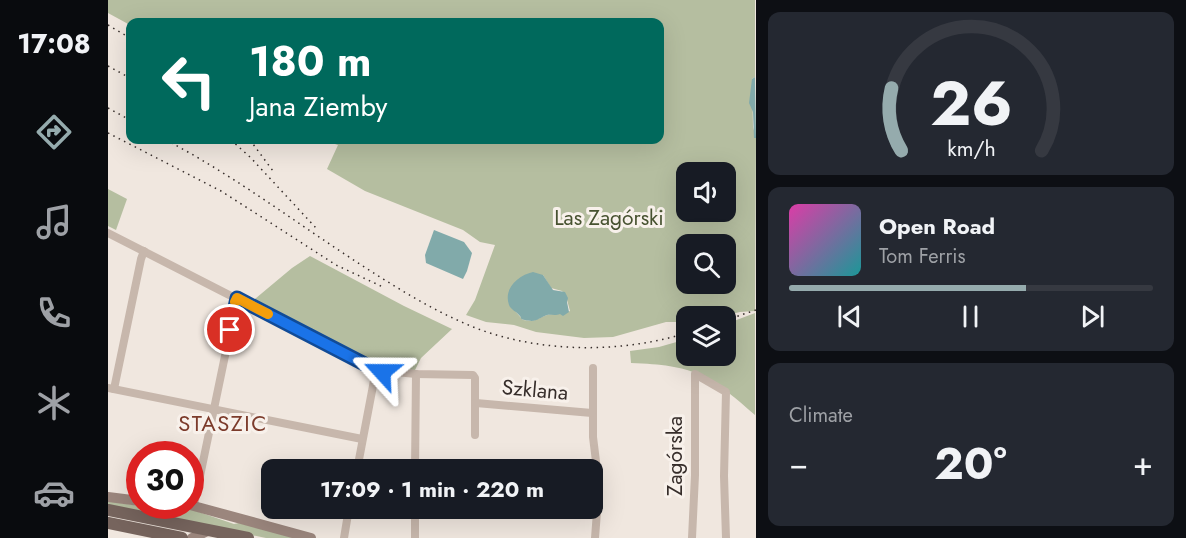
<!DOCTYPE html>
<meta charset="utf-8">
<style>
body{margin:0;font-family:Jost,sans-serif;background:#242831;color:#f1f3f6;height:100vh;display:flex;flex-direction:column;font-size:22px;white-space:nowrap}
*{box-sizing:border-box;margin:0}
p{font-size:20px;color:#9ea1a6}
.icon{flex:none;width:33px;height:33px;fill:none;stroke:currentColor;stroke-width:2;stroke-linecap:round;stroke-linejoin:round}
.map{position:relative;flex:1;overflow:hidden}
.sheet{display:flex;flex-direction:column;gap:12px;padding:12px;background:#0d0f14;width:430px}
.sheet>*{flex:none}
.hud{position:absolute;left:18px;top:18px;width:538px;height:126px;border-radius:12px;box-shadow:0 6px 24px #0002;background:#00695c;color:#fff;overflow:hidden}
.controls{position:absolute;left:568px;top:162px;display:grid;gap:12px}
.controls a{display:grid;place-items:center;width:60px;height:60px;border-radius:12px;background:#171b24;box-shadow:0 6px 24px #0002;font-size:30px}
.speed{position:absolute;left:18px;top:441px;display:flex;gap:12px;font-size:30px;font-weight:700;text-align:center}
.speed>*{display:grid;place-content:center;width:78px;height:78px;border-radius:50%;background:#171b24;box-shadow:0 6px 24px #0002;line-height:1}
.speed .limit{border:9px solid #d22;background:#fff;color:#111}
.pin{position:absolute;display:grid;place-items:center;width:51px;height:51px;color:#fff;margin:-26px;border:3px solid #fff;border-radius:50%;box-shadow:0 2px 6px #0007}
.me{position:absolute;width:66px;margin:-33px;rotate:294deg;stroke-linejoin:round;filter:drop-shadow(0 0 4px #0008)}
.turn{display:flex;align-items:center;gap:21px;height:126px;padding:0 24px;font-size:27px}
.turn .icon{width:78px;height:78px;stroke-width:2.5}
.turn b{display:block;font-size:42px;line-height:51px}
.big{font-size:45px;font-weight:700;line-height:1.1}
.sheet .widget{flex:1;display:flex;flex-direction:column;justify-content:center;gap:9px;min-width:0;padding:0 21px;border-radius:12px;background:#242831}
.sheet .dial{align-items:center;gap:0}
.dial svg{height:156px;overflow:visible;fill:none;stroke:#363941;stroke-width:7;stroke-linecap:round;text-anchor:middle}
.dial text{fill:#f1f3f6;stroke:none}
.song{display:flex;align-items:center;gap:18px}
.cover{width:72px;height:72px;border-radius:9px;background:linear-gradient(135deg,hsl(320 70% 55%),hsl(180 70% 35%))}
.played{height:6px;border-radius:3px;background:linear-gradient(90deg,#95abad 65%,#363941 65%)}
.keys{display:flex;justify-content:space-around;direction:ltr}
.heat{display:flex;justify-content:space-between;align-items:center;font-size:33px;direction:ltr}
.trip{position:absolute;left:153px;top:459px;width:342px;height:60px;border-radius:12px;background:#171b24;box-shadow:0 6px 24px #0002;font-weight:700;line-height:60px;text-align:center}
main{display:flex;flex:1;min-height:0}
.tabs{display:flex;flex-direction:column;width:108px;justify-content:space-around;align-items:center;background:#090b0e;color:#9ea1a6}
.tabs .icon{width:42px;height:42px}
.tabs .active{color:#95abad}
.tabs b{font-size:27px;color:#f1f3f6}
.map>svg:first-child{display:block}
</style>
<main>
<nav class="tabs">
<b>17:08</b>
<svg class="icon active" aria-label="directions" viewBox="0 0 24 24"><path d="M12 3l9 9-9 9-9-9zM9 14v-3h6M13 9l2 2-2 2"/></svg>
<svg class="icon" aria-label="music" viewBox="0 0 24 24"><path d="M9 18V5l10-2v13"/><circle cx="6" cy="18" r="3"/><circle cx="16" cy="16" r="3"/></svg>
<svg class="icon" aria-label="phone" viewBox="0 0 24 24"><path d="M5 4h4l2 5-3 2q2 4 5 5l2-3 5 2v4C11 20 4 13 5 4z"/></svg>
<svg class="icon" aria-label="climate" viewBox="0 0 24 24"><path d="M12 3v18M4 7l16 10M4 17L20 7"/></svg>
<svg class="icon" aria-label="car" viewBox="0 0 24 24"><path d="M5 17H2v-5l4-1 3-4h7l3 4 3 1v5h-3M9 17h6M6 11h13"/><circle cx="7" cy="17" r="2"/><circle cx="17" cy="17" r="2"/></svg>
</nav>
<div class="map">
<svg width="648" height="538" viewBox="0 0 648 538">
<rect width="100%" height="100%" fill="#f0e7df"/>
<g fill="#b5bea0" fill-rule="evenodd">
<path d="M0 0H647V77L644 79 645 127 648 138 647 311 632 312 615 316H579V322H558L505 337 476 338 428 332 406 325 378 322 358 315 367 300 387 245 372 242 355 230 257 191 219 169 230 145 215 140H552V22H22V25L0 13ZM579 172H618V212H579ZM579 244H618V284H579ZM435 275 443 288 454 291 458 296 462 311C453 315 447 313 439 315 427 319 429 322 415 320L401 304Z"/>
<polygon points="0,189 19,199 8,230 0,226"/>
<polygon points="202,256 296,306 344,329 313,358 307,370 270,368 142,303 184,268"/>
<path d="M647 313V415C601 374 585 365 523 363L522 351 551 347 579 339V356H618V324Z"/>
<polygon points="0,501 32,506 79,508 126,524 131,523 191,538 158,538 0,506"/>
</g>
<g fill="#81aaaa">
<polygon points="647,77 648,138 646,138 645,112 641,103 644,79"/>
<polygon points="326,230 356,242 364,253 359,271 355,279 318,263 317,255"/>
<path d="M425 272 435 275 445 290 457 292 460 298 459 302 461 312 455 316 452 314C447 316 443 314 439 315 430 318 429 323 417 320 411 319 415 319 411 315 408 311 403 310 401 305 395 288 411 275 425 272Z"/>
</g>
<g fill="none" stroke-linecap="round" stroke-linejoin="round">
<g stroke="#c7b7ac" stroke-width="8">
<polyline points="0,233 268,370 308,374 365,375 367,378 367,435"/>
<polyline points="485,368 485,437 491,486 487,538"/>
<polyline points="0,388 254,439"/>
<polyline points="6,389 33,259 36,251"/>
<polyline points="368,403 484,413"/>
<polyline points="249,470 268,370"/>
<polyline points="307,470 308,374"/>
<polyline points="86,505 129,298"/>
<polyline points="236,538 241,508"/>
<polyline points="307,538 307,508"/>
<polyline points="584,538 587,475 587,374 618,392 616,476 618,538"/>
</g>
<g stroke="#9b867d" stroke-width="10">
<polyline points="0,497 32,501"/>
<polyline points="82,505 203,538"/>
<polyline points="84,538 102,530"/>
</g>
<g stroke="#76645d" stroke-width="12">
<polyline points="0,510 140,538"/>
<polyline points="0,523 74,538"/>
</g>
<g stroke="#362d2a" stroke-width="1.5" stroke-dasharray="1.5 4.5" stroke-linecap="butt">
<polyline points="0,25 22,38"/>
<polyline points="0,66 22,78"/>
<polyline points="0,108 22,120"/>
<polyline points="0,133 113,191 228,265 275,287"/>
<path d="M58 140C121 173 179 216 238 255 281 283 325 312 373 330 438 353 513 353 579 333"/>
<polyline points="123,140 143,158 208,228"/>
<polyline points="142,140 165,171"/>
<polyline points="618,320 648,310"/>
</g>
</g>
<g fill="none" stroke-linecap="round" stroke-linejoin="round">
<g stroke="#114b97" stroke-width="15">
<polyline id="route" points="122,330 129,298 268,370 274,372"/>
</g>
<use href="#route" stroke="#1a73e8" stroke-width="10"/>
<polyline stroke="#f59e0b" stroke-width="10" points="127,302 129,298 160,314"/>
</g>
<g text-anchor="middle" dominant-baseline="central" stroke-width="6" stroke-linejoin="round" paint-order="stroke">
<g font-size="21" fill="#475230" stroke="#f8f1eb">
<text x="501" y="218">Las Zagórski</text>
</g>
<g font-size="21" fill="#362d2a" stroke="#f8f1eb">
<text transform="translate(427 390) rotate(5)">Szklana</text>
<text transform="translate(567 456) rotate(-90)">Zagórska</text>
</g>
<g font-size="22" letter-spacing="1.5" fill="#7c3b2b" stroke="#f8f1eb">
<text x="115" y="423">STASZIC</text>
</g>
</g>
</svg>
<div class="controls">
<a><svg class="icon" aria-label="sound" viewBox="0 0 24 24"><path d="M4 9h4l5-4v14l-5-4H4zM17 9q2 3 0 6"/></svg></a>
<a><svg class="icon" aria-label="search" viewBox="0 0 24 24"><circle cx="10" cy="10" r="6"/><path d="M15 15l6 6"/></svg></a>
<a><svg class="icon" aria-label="layers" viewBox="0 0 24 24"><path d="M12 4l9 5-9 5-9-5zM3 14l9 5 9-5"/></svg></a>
</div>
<div class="speed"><div class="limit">30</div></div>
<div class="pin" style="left:122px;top:330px;background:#d93025"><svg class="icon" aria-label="arrive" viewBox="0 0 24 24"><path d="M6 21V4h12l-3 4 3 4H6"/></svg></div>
<svg class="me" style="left:274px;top:372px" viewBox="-20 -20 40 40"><path d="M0-17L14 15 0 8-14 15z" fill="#1a73e8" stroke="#fff" stroke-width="4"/></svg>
<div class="trip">17:09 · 1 min · 220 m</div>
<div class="hud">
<div class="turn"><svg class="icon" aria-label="left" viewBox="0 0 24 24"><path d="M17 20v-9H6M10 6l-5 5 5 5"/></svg><div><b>180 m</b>Jana Ziemby</div></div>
</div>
</div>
<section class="sheet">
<div class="widget dial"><svg viewBox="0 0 100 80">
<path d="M14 69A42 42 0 1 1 86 69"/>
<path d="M14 69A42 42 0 0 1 9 37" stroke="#95abad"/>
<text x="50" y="56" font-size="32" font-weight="700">26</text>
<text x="50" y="72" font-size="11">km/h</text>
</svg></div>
<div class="widget">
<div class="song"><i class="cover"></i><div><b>Open Road</b><p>Tom Ferris</p></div></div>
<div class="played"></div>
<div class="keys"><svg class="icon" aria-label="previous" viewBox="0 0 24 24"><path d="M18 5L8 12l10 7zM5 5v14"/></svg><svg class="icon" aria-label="pause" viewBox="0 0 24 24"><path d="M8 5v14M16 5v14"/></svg><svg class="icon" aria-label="next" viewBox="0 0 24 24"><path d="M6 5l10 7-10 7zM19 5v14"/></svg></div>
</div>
<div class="widget"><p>Climate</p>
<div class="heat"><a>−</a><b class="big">20°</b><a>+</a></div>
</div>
</section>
</main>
